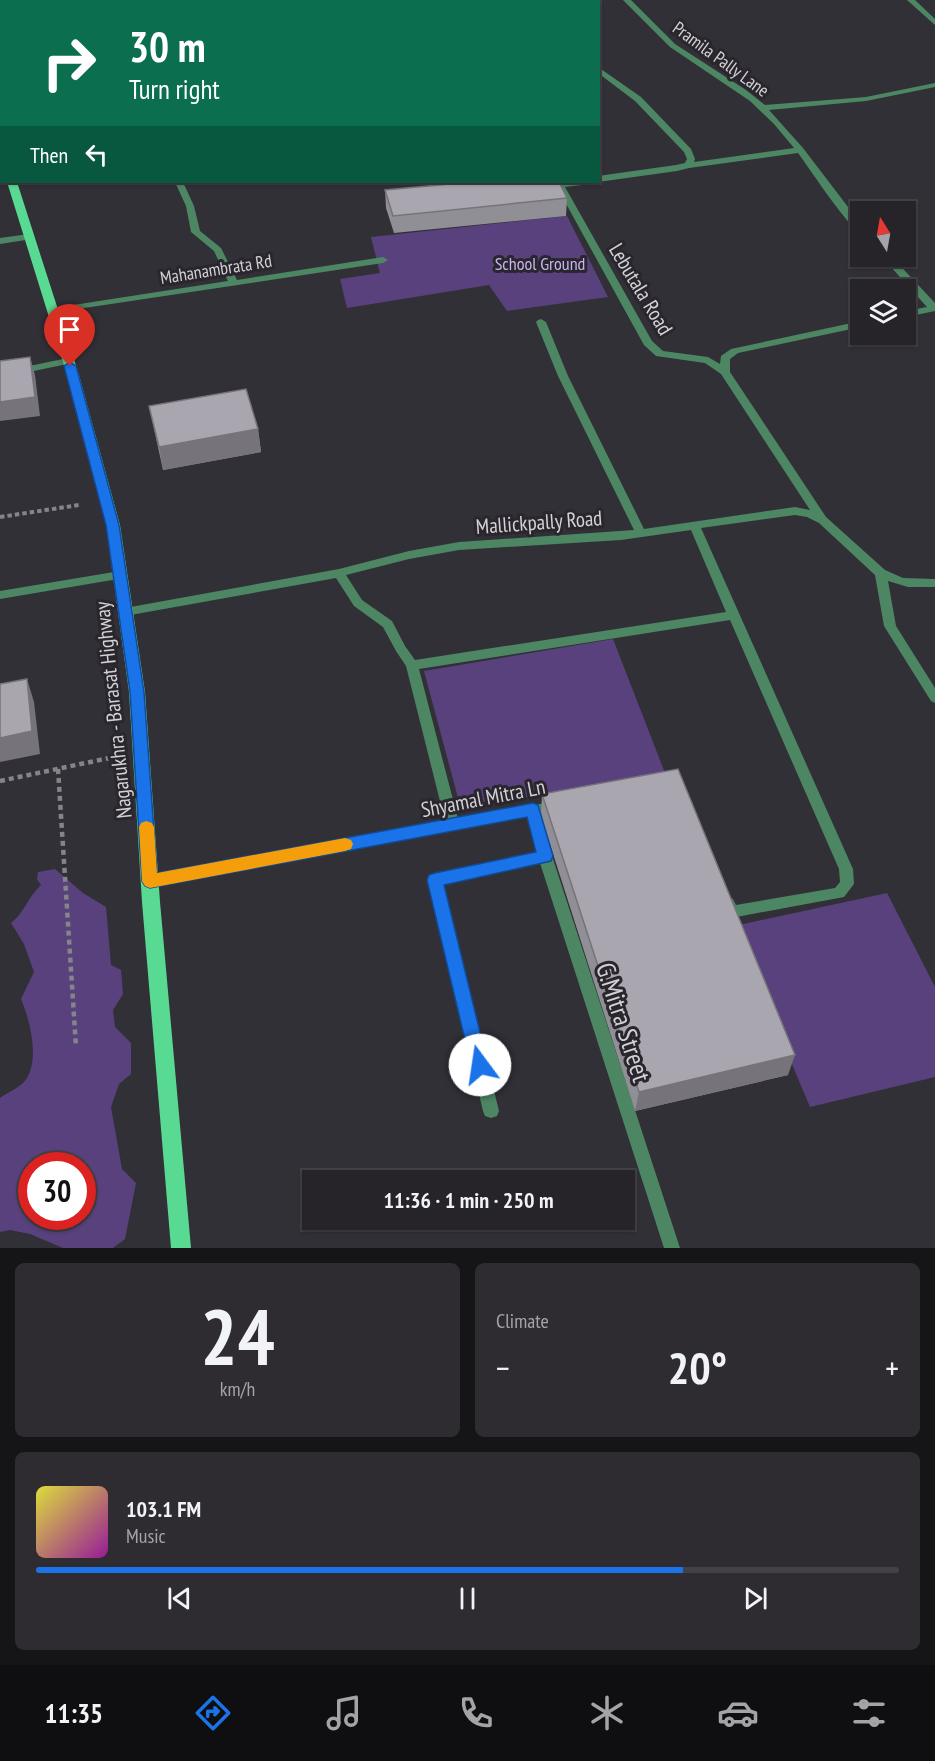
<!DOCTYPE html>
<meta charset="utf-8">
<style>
body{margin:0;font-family:"PT Sans Narrow",sans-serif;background:#2e2c31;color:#f1f3f6;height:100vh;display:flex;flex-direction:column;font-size:22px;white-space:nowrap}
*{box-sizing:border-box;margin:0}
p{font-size:20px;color:#a4a4a8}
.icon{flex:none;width:33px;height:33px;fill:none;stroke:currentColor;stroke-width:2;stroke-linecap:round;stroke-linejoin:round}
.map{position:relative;height:1248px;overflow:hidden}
.side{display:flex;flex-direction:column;gap:15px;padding:15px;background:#151417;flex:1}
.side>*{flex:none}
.top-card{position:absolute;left:0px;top:0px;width:600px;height:183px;box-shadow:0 2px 4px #0004,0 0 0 2px #424146;background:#0b6e4f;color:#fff;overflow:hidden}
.needle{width:39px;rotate:349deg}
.buttons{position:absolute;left:850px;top:201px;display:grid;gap:12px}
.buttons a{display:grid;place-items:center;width:66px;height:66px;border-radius:0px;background:#262429;box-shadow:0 2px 4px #0004,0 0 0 2px #424146;font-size:30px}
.speed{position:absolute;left:18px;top:1152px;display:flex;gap:12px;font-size:30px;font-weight:700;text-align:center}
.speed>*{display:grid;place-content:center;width:78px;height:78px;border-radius:50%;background:#262429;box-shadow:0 2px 4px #0004,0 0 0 2px #424146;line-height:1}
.speed .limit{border:9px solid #d22;background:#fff;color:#111}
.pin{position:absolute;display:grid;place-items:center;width:51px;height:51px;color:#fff;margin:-62px -26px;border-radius:50% 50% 50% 0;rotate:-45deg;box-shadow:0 0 6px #0007}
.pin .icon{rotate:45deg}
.me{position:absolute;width:66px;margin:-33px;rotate:346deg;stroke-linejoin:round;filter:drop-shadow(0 0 4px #0008)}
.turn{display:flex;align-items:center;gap:21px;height:126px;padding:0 30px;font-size:27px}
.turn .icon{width:78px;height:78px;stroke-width:2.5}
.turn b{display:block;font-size:42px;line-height:51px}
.then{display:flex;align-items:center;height:57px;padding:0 30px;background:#0003;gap:12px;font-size:22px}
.big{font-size:45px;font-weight:800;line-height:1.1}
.side .widget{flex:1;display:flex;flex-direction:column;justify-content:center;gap:9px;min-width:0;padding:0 21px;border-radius:9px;background:#2e2c31}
.side .dial{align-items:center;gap:0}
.dial b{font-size:78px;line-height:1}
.song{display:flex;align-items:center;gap:18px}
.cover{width:72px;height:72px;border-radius:9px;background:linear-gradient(135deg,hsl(60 70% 55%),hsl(300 70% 35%))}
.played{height:6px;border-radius:3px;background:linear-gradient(90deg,#1a73e8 75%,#424146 75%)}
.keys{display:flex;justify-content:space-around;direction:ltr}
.heat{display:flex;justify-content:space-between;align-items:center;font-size:33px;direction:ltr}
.side .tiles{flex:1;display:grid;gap:15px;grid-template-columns:1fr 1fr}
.widget:last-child{grid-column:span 2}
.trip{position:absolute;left:302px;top:1170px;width:333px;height:60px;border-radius:0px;background:#262429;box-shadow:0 2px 4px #0004,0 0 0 2px #424146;font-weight:800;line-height:60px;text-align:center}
.dock{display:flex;height:96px;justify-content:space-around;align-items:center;background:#0f0e10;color:#a4a4a8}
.dock .icon{width:42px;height:42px}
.dock .on{color:#1a73e8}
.dock b{font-size:27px;color:#f1f3f6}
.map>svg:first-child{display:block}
</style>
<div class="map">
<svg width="935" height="1248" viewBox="0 0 935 1248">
<rect width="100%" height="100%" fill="#323037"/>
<g fill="#58417c" fill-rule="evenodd">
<polygon points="567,216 608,297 507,311 489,285 347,308 340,279 380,273 371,237"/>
<polygon points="613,639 665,773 461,809 424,671"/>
<path d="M55 869 83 893 106 907 111 965 121 970 123 994 113 1010 115 1027 131 1043V1074L119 1084 111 1107 122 1169 136 1183 125 1239 113 1248H63L30 1234 10 1230 0 1232V1098C7 1093 18 1088 24 1082 41 1063 30 1020 21 999L34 972 24 944 11 923C25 912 27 898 41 885L37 879 38 872ZM32 1166H82V1216H32Z"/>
<polygon points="887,893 935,987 935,1077 810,1107 734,926"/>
</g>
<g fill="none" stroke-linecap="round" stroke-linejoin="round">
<polyline stroke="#858489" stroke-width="4" stroke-dasharray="4.5 3" stroke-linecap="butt" points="0,517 79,505"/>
<g stroke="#858489" stroke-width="4.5" stroke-dasharray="5 4" stroke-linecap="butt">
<polyline points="58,769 76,1047"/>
<polyline points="0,781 114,757"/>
</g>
<polygon fill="#4d8663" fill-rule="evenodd" points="29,234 34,237 32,239 0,244 0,238"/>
<g fill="#4d8663" fill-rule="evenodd">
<polygon points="176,0 184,0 184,2 177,2"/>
<polygon points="435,0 443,0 443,2 436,2"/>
<polygon points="468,0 477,0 467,2"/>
<polygon points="527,0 535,0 535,2 528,2"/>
<path d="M623 0H631L675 44 746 90 765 105 866 97 935 83V87L866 101 769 110 803 148 861 224V233C847 226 810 169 798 153L689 168 677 171 598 182V176L676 165 685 163 687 159 684 152 635 101 598 73V67L641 97 691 149 695 159 694 162 794 148 774 124 750 101 670 47Z"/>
<polygon points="907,0 915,0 935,19 935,25"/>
<rect x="0" y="95" width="2" height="4"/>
<polygon points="175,182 183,182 194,206 200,231 221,248 237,280 383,257 388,260 383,263 51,313 49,311 54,308 228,281 214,251 191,232 186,206"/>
<path d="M554 182H586L582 185 565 187 652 341 663 351 708 357 720 364 721 356 731 349 861 321V327L738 353 730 359V372L826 517 885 570 903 578 935 579V587H908L888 581 896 626 935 688V703L931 701 884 626 875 575 819 523 807 517 795 515 701 528 853 869 854 884 844 897 731 918 726 916 721 903 723 899 728 897 733 899 736 905 835 888 840 882 839 869 730 620 419 669 458 819 556 801 561 802 563 806 561 810 541 814 552 856 680 1248H664L540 863 443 884 499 1111 497 1116 491 1118 485 1116 483 1111 428 880 430 876 435 874 537 852 528 817 150 887 145 885 143 881 145 877 150 875 445 821 406 666 396 651 383 627 354 606 336 578 125 616 119 612 125 608 339 569 409 551 459 542 634 530 558 376 536 322 538 320 541 319 546 322 568 376 644 529 795 507 810 510 721 374 705 363 656 356 644 345ZM691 530 726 612 415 660 405 646 392 621 362 600 346 575 409 559 459 550 621 540Z"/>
<polygon points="881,256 891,256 935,303 935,311 906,317 906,311 927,307"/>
<polygon points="68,358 72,359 72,363 0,378 0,372"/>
<polygon points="120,571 126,575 124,578 0,599 0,591"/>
</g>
<g fill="#59da92" fill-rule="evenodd">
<rect x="0" y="150" width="2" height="10"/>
<polygon points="7,182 17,182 79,375 120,525 145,692 160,902 191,1248 171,1248 142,902 129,692 106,525 67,375"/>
</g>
<polygon fill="#5afca4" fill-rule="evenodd" points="0,0 11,0 2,2 0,4"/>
</g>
<g fill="#918f96">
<polygon points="385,190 567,198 566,216 394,233 386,208"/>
<polygon points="149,406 258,429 261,452 163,470"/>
<polygon points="542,794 788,1075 635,1111 541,816"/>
</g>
<g fill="#76747a">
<polygon points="30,357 35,375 40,416 0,421 0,402"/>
<polygon points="258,429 261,452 163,470 159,447"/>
<polygon points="27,679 34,702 40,754 0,762 0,738"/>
<polygon points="795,1055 788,1075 635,1111 639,1092"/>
</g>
<g fill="#a9a6af" stroke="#76747a" stroke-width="1.5">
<polygon points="471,182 559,182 567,198 393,216 385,190"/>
<polygon points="30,357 35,397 0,402 0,361"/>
<polygon points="246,389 258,429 159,447 149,406"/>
<polygon points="27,679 32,731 0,738 0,684"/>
<polygon points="678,769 795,1055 639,1092 542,794"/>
</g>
<polygon fill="#1a73e8" stroke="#114b97" stroke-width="1.5" points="70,362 76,366 119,525 144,692 157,873 533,803 538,805 553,856 551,861 444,885 488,1065 486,1071 480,1073 473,1071 471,1065 427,880 429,875 435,873 536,852 527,817 150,888 145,886 142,881 130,692 106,525 64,366"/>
<polygon fill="#f59e0b" points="146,821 152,823 154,827 157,873 345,838 351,840 353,844 351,849 345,851 150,888 145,886 142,881 139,827 141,823"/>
<g text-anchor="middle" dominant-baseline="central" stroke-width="6" stroke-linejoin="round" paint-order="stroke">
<g font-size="18" fill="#d2d1d5" stroke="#29262d">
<text transform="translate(721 59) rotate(36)">Pramila Pally Lane</text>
<text transform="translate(216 269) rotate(-9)">Mahanambrata Rd</text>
</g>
<g font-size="18" fill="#c9b3f2" stroke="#29262d">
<text x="540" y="263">School Ground</text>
</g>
<g font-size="21" fill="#d2d1d5" stroke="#29262d">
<text transform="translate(641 289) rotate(59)">Lebutala Road</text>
<text transform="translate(539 522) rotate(-4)">Mallickpally Road</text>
<text transform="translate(113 710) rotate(-96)">Nagarukhra - Barasat Highway</text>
<text transform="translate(483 798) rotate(-11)">Shyamal Mitra Ln</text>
</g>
<g font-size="26" fill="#d2d1d5" stroke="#29262d">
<text transform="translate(624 1022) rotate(72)">G.Mitra Street</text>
</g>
</g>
</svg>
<div class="buttons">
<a><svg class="needle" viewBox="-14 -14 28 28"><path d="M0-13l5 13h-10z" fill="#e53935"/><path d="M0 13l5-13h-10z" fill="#a4a4a8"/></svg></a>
<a><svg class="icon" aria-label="layers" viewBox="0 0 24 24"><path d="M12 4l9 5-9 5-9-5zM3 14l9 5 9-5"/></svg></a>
</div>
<div class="speed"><div class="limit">30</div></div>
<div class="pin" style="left:70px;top:366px;background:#d93025"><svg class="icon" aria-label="arrive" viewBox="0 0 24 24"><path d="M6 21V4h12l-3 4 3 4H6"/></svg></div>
<svg class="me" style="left:480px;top:1065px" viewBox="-20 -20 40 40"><circle r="19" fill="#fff"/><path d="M0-13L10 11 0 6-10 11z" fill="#1a73e8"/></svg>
<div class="trip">11:36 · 1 min · 250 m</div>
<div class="top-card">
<div class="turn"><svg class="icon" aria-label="right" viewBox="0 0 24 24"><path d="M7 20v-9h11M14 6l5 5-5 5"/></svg><div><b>30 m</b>Turn right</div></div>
<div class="then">Then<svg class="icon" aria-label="left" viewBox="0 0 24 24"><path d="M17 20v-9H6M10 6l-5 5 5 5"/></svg></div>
</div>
</div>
<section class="side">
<div class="tiles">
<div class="widget dial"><b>24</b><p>km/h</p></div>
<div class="widget"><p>Climate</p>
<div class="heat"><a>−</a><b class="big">20°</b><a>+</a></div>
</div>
<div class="widget">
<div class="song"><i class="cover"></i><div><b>103.1 FM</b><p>Music</p></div></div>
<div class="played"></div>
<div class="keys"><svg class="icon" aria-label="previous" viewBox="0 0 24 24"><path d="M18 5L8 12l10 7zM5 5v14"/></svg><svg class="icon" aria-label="pause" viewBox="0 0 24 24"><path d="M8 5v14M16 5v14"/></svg><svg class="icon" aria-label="next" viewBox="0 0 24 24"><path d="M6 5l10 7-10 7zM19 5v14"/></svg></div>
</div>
</div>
</section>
<nav class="dock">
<b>11:35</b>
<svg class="icon on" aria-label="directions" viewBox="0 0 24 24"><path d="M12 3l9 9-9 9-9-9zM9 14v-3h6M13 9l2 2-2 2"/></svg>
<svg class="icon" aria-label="music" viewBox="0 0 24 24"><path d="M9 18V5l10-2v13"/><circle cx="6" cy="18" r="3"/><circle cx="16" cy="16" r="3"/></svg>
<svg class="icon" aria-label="phone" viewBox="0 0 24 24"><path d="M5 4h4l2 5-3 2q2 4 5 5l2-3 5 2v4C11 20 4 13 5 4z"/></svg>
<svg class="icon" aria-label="climate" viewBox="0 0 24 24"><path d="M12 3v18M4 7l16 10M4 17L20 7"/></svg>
<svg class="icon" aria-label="car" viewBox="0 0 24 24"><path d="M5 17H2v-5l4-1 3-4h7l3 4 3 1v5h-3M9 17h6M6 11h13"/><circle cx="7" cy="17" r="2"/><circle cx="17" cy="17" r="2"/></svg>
<svg class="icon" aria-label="filters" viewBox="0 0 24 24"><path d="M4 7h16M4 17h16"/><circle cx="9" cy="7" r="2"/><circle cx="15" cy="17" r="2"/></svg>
</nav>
